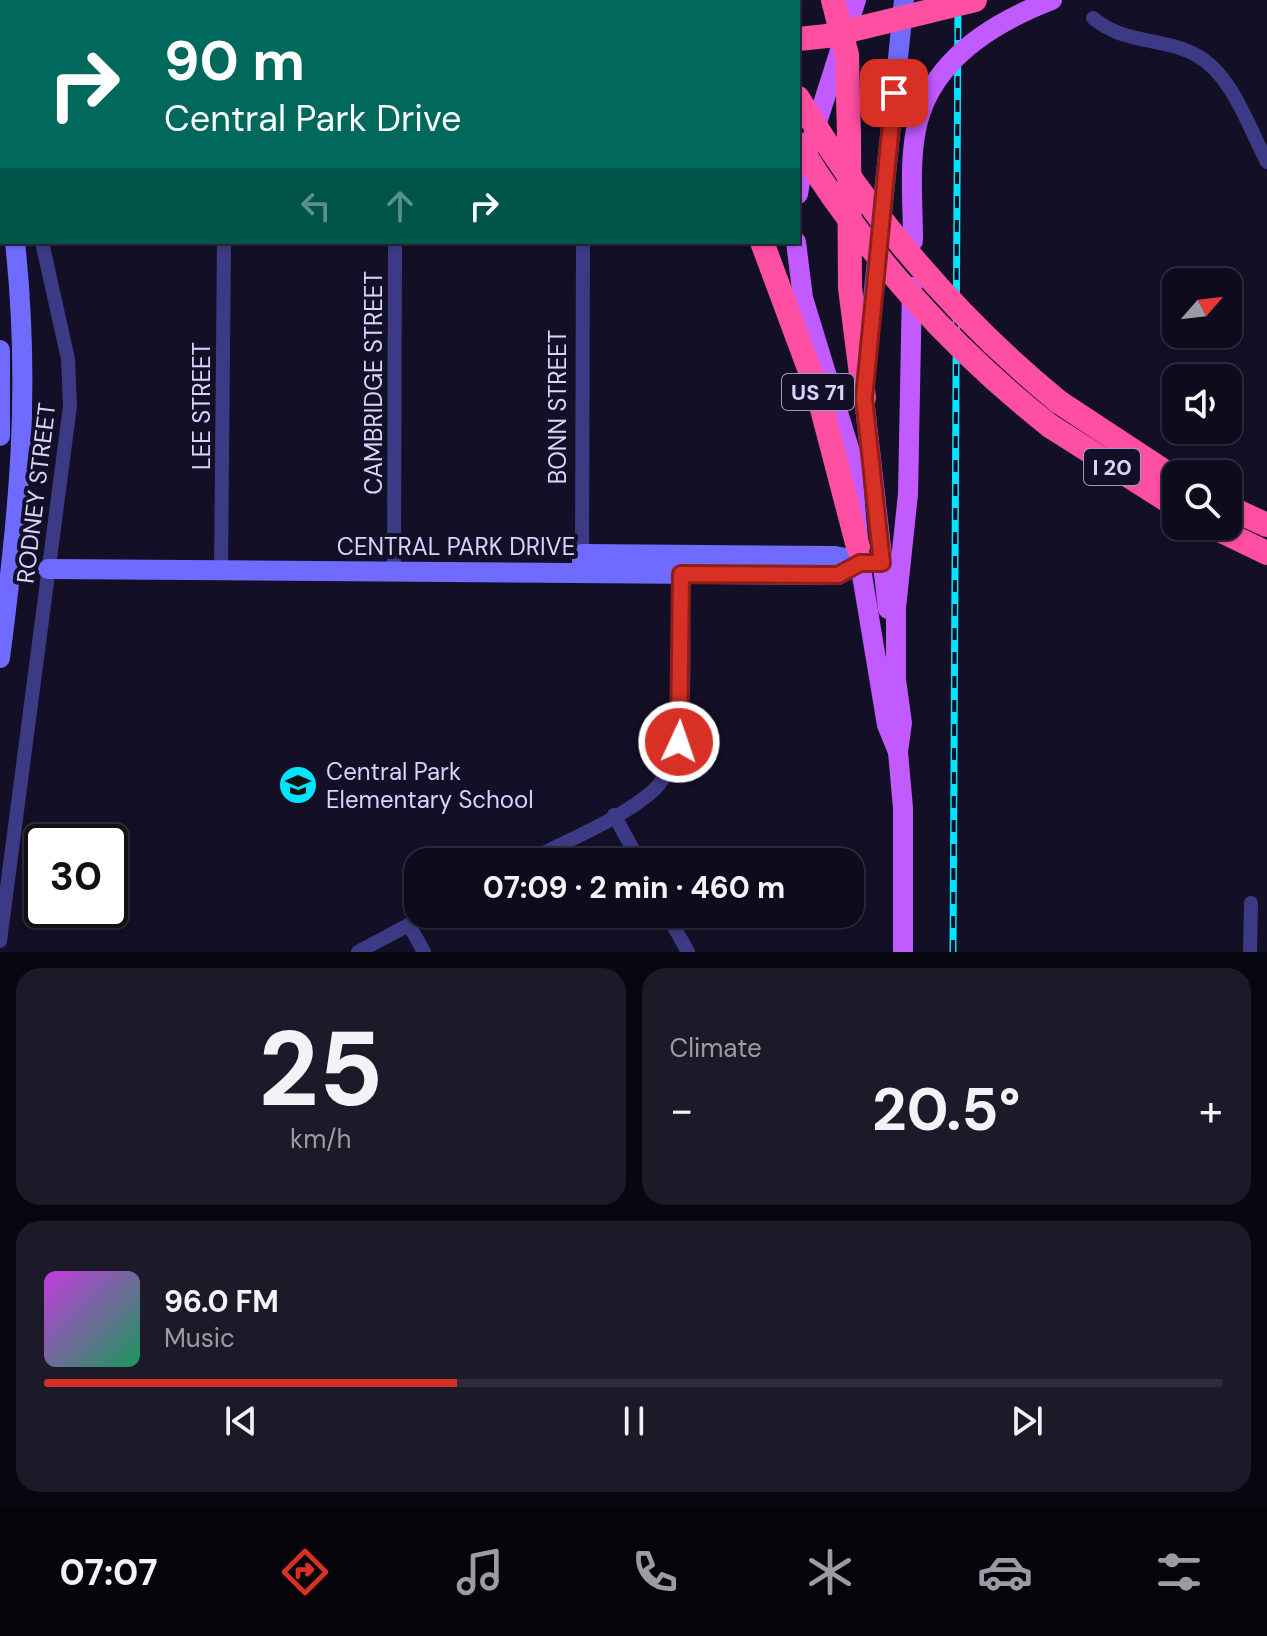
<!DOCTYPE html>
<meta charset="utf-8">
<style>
body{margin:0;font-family:"DM Sans",sans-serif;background:#1c1929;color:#f1f3f6;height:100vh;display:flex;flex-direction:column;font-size:30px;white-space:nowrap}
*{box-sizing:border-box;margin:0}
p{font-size:26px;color:#9b9ba3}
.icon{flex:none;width:44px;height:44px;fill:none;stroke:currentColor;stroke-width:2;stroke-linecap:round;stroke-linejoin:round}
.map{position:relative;height:952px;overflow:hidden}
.drawer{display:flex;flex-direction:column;gap:16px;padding:16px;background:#08060f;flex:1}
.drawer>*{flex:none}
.guide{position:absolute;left:0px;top:0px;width:800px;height:244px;box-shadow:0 2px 6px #0004,0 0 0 2px #2e2b3b;background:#00695c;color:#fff;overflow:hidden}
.needle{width:52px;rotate:62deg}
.buttons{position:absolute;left:1162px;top:268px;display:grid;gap:16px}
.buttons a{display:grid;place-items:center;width:80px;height:80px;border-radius:16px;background:#0e0b1c;box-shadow:0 2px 6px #0004,0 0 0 2px #2e2b3b;font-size:40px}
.speed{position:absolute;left:24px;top:824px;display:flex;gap:16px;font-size:40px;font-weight:700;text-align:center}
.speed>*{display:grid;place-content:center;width:104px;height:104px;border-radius:50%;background:#0e0b1c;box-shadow:0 2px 6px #0004,0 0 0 2px #2e2b3b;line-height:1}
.speed .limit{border:4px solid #111;border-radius:12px;background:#fff;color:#111}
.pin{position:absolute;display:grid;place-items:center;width:68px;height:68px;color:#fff;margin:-34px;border-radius:16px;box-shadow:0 4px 12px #0006}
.me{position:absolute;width:88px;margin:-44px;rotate:3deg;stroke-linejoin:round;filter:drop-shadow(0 0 6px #0008)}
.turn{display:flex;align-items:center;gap:28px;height:168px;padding:0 32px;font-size:36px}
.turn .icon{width:104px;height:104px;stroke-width:2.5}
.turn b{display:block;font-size:56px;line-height:68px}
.lanes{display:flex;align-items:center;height:76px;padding:0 32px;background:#0003;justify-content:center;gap:40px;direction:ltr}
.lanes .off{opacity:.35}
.big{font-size:60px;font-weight:700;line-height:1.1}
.drawer .widget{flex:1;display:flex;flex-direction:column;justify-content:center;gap:12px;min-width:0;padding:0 28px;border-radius:24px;background:#1c1929}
.drawer .dial{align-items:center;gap:0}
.dial b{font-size:104px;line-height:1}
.song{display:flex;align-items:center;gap:24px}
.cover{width:96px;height:96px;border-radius:12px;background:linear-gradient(135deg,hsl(290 70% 55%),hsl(150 70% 35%))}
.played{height:8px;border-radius:4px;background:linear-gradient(90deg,#d93025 35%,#2e2b3b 35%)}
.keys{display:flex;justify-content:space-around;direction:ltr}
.heat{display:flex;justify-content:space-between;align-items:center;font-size:44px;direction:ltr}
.drawer .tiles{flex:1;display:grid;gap:16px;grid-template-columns:1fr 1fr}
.widget:last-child{grid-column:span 2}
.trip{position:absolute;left:404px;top:848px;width:460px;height:80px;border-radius:24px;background:#0e0b1c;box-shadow:0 2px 6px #0004,0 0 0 2px #2e2b3b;font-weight:700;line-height:80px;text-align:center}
.tab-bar{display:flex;height:128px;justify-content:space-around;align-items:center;background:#06040b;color:#9b9ba3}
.tab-bar .icon{width:56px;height:56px}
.tab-bar .selected{color:#d93025}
.tab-bar b{font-size:36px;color:#f1f3f6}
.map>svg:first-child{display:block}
</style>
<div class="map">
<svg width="1267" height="952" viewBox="0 0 1267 952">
<rect width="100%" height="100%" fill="#130f26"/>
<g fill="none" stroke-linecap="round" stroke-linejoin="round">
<g stroke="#3d3a85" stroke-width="14">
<polyline points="370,0 372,2"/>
<polyline points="570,0 571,2"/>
<polyline points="64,2 64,0"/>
<path d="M1093 18C1123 44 1163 37 1196 55 1232 74 1249 128 1267 162"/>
<polyline points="582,554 583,242"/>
<polyline points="221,571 224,242"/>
<polyline points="394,572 395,242"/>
<polyline points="614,815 640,862"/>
<path d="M526 862C565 841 622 819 654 790 696 750 681 621 682 564"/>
<polyline points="667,914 688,952"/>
<polyline points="409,925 424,952"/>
<polyline points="0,941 70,406 68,359 42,242"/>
<polyline points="358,952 429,914"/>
<polyline points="1250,952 1251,903"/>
</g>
<g stroke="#6f6bff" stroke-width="20">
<polyline points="0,146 2,156"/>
<polyline points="0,350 0,436"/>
<polyline points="866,367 904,0"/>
<polyline points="48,569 838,575 860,563"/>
<polyline points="582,573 582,554 835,556 871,563"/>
<path d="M0 658C19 512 31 390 15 242"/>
</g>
<g stroke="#c25bff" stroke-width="20">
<polyline points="798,194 802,170 856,0"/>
<polyline points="796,242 803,298 851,455 860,563 887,725 898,752 903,808 903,952"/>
<polyline points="864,398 888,609"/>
<polyline points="894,665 902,723 898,752"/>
<polyline points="896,678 896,608 908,494 912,287"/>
</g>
<g stroke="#ff4fa3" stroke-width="24">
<polyline points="723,0 724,2"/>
<polyline points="748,0 749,2"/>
<polyline points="849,136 850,288 864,398"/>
<polyline points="762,242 817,390 858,547"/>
<polyline points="1059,402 1176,479"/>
<polyline points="1050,426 1176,506"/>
<polyline points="1228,507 1267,525"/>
<polyline points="1211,526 1267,553"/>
</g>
<g stroke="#00e5ff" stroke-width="7">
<polyline id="rail" points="953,952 958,0"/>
</g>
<use href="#rail" stroke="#130f26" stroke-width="4" stroke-dasharray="12" stroke-linecap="butt"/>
<path stroke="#c25bff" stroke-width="20" d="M913 241C913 205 909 165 916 130 929 62 992 23 1052 0"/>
<g stroke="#ff4fa3" stroke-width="24">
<polyline points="672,0 675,2"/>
<polyline points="833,0 847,55 849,136"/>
<polyline points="798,39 827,36 975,0"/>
<path d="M798 98C868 214 954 316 1059 402"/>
<path d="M798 144C864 251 951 348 1050 426"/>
</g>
</g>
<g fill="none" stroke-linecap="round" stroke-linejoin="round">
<g stroke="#8d1f18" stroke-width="20">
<polyline id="route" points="679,742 681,574 838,575 860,563 882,563 864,398 894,93"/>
</g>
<use href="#route" stroke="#d93025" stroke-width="14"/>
</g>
<defs>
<g id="school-disc" transform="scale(2)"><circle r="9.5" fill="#00e5ff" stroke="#130f26"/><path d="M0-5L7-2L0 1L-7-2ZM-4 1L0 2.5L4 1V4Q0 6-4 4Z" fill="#111"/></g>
</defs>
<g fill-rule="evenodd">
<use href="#school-disc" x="298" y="785"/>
</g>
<g text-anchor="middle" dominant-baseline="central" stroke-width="8" stroke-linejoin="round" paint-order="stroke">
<g fill="#130f26" stroke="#9e99be" stroke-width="2">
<rect x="782" y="374" width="72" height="36" rx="6"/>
<rect x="1084" y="449" width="56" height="36" rx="6"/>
</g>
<g font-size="22" font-weight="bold" fill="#d9d4ff">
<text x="818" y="392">US 71</text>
<text x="1112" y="467">I 20</text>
</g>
<g font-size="24" fill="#d9d4ff" stroke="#130f26">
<text transform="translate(373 383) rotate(-90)">CAMBRIDGE STREET</text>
<text transform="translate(201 406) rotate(-90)">LEE STREET</text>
<text transform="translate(557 407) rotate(-90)">BONN STREET</text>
<text transform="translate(36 493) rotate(-83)">RODNEY STREET</text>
<text x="456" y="546">CENTRAL PARK DRIVE</text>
</g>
<g font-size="24" fill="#d9d4ff" stroke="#130f26" text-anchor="start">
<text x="326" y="771">Central Park<tspan x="326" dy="28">Elementary School</tspan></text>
</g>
</g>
</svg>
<div class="buttons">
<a><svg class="needle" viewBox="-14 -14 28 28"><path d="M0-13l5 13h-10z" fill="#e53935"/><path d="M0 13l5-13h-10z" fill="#9b9ba3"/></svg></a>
<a><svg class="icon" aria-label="sound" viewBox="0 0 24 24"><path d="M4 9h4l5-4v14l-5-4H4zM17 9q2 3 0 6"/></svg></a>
<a><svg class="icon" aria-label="search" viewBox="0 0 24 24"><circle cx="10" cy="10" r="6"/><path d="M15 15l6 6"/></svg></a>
</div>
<div class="speed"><div class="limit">30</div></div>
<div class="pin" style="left:894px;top:93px;background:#d93025"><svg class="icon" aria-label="arrive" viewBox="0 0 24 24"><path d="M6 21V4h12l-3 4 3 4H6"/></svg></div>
<svg class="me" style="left:679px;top:742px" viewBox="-20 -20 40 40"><circle r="17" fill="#d93025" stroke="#fff" stroke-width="3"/><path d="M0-11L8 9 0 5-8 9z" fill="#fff"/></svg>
<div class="trip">07:09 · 2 min · 460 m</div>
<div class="guide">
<div class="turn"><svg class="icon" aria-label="right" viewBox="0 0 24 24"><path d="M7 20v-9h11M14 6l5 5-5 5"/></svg><div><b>90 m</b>Central Park Drive</div></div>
<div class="lanes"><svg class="icon off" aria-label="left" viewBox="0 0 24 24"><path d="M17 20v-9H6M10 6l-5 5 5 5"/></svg><svg class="icon off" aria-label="ahead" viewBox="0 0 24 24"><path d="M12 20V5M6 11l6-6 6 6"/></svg><svg class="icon" aria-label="right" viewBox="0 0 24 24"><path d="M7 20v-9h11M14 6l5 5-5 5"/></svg></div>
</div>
</div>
<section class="drawer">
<div class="tiles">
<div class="widget dial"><b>25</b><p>km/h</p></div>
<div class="widget"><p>Climate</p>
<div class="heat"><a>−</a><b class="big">20.5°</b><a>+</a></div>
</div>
<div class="widget">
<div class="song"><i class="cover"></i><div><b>96.0 FM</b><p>Music</p></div></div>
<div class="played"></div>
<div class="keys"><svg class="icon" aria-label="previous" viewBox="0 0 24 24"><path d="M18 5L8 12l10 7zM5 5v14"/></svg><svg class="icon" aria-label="pause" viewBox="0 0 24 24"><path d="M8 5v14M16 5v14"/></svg><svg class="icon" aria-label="next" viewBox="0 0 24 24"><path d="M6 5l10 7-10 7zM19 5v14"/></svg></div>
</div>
</div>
</section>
<nav class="tab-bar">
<b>07:07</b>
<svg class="icon selected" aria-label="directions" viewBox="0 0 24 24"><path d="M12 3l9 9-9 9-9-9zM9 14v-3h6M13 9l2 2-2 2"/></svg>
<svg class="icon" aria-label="music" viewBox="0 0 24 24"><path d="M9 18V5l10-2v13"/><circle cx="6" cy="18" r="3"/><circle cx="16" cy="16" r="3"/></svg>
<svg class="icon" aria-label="phone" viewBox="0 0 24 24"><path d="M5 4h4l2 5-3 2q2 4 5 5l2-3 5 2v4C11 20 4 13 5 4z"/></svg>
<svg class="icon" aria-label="climate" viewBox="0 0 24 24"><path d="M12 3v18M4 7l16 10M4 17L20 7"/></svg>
<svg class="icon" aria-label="car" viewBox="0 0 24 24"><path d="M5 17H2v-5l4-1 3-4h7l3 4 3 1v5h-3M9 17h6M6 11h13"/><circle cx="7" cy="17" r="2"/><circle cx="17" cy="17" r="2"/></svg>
<svg class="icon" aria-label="filters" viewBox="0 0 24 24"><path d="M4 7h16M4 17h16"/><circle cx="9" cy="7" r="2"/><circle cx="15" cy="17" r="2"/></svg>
</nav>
